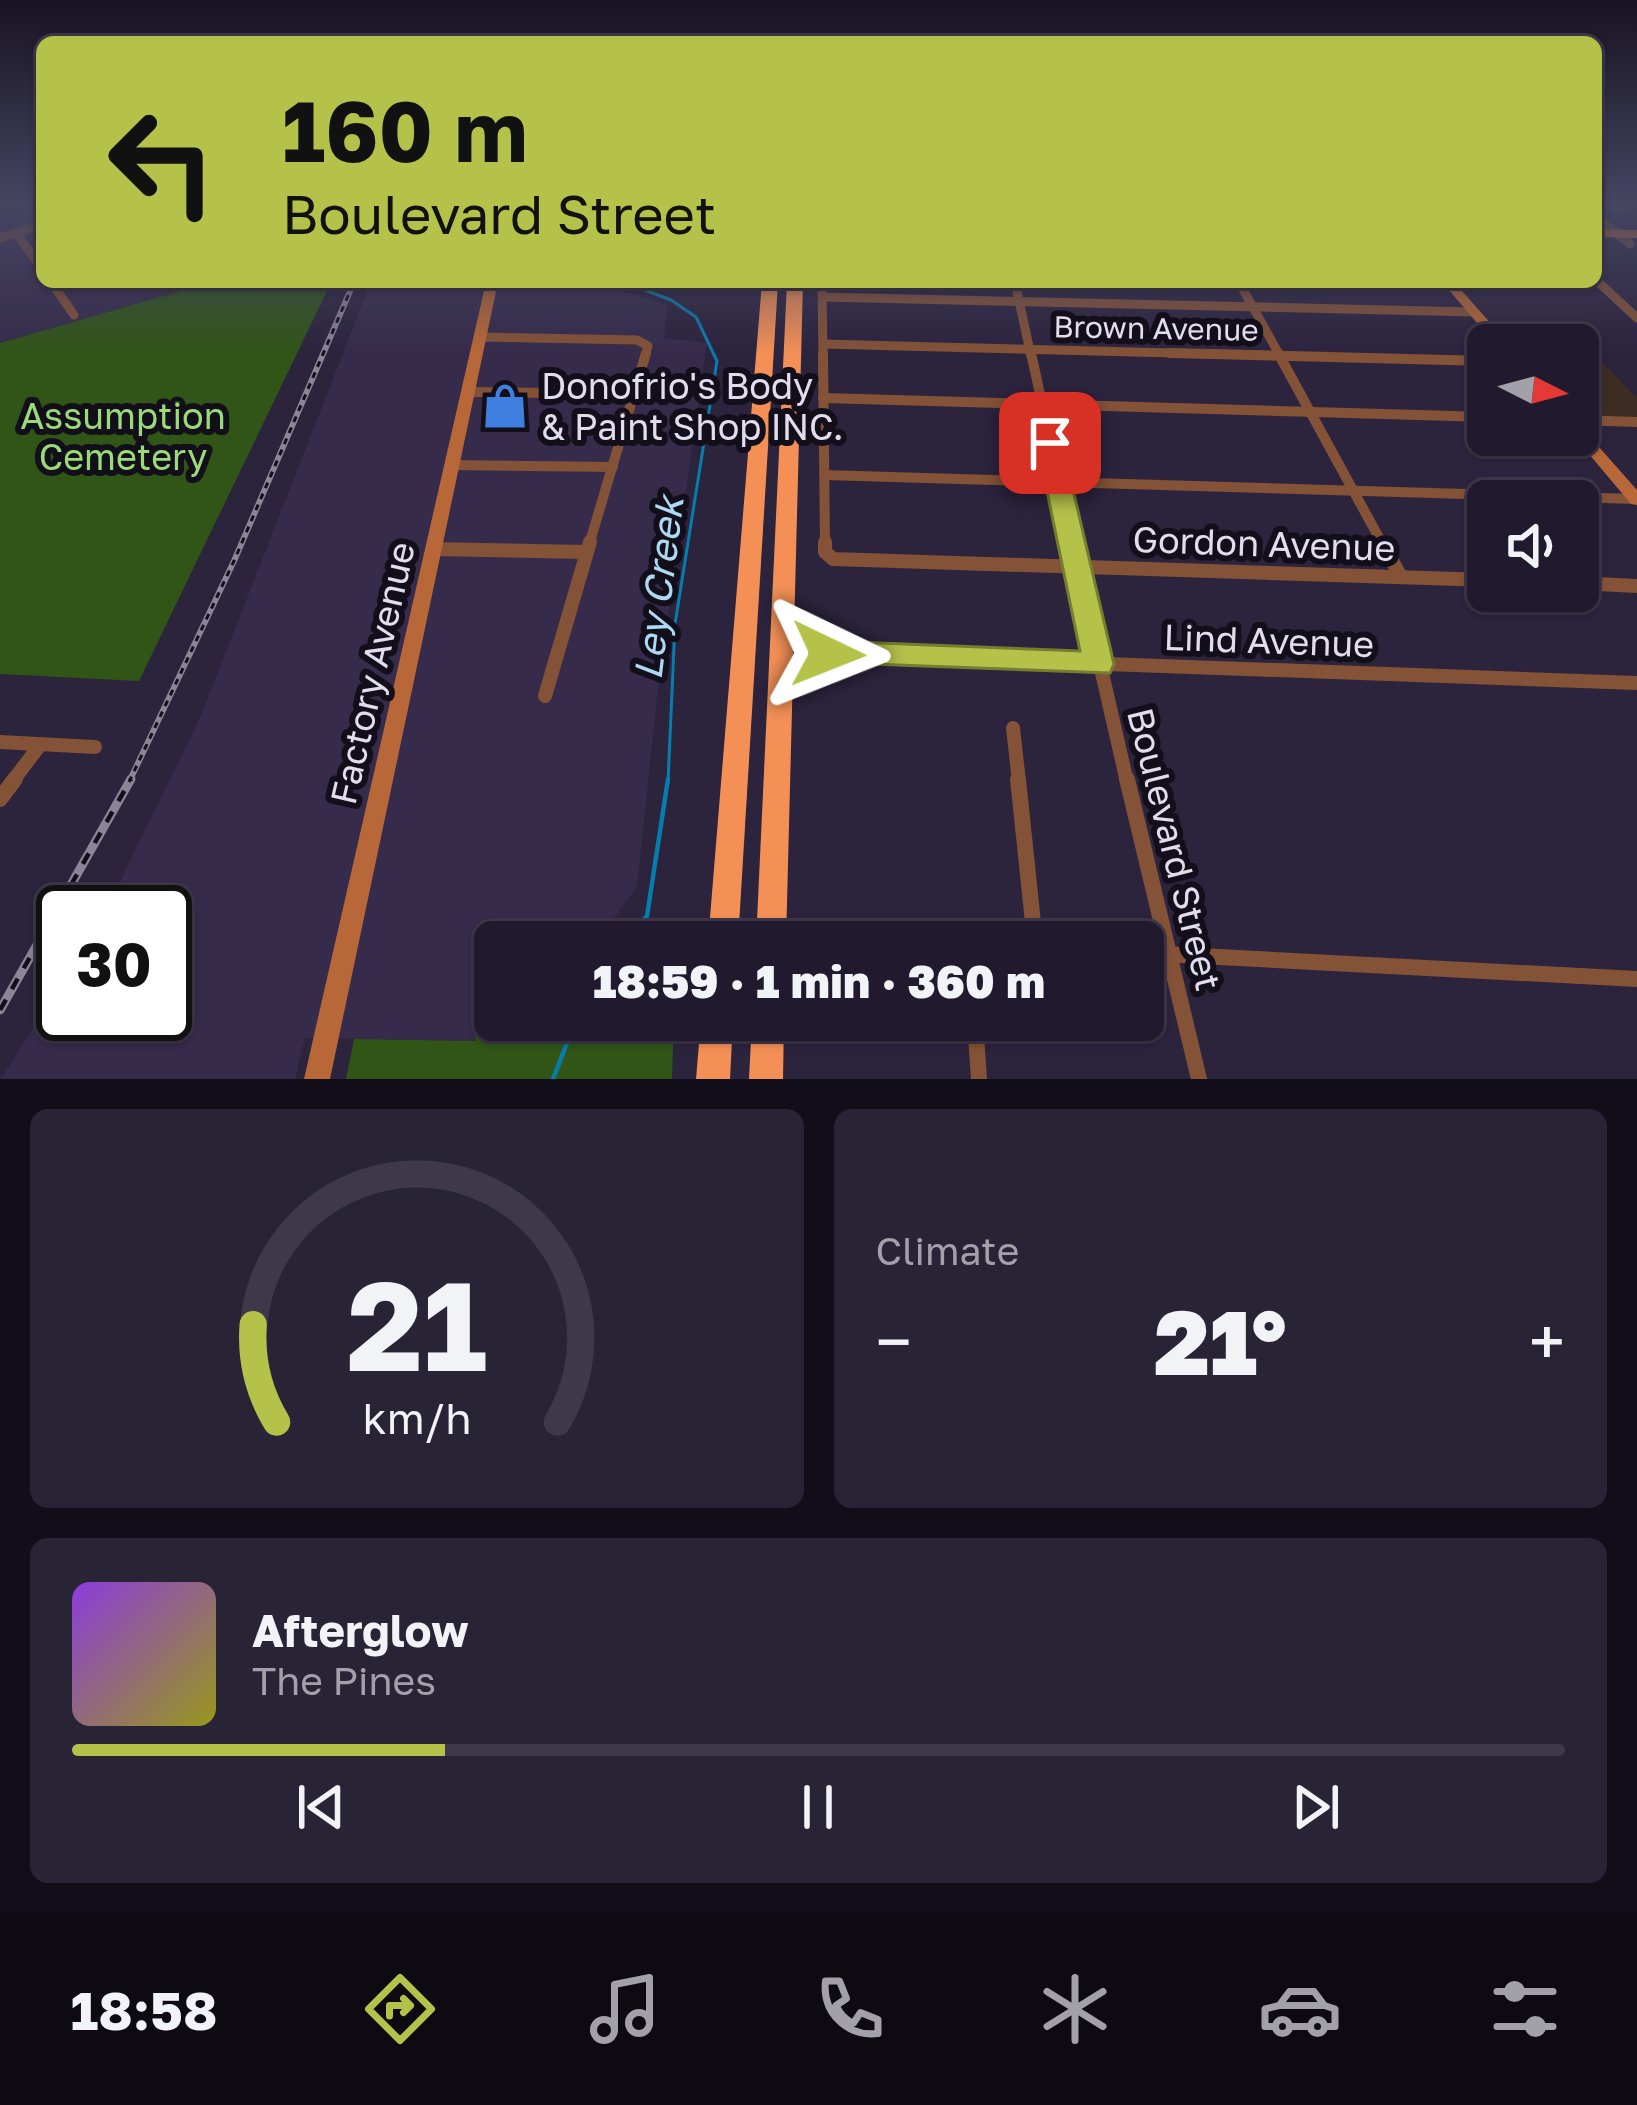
<!DOCTYPE html>
<meta charset="utf-8">
<style>
body{margin:0;font-family:"Golos Text",sans-serif;background:#292336;color:#f1f3f6;height:100vh;display:flex;flex-direction:column;font-size:45px;white-space:nowrap}
*{box-sizing:border-box;margin:0}
p{font-size:39px;color:#a2a1aa}
.icon{flex:none;width:66px;height:66px;fill:none;stroke:currentColor;stroke-width:2;stroke-linecap:round;stroke-linejoin:round}
.map{position:relative;height:1079px;overflow:hidden}
.panel{display:flex;flex-direction:column;gap:30px;padding:30px;background:#120e19;flex:1}
.panel>*{flex:none}
.top-card{position:absolute;left:36px;top:36px;width:1566px;height:252px;border-radius:18px;box-shadow:0 3px 9px #0004,0 0 0 3px #3e384a;background:#b4c24a;color:#111;overflow:hidden}
.needle{width:78px;rotate:96deg}
.buttons{position:absolute;left:1467px;top:324px;display:grid;gap:24px}
.buttons a{display:grid;place-items:center;width:132px;height:132px;border-radius:18px;background:#211a2e;box-shadow:0 3px 9px #0004,0 0 0 3px #3e384a;font-size:60px}
.speed{position:absolute;left:36px;top:885px;display:flex;gap:24px;font-size:60px;font-weight:700;text-align:center}
.speed>*{display:grid;place-content:center;width:156px;height:156px;border-radius:50%;background:#211a2e;box-shadow:0 3px 9px #0004,0 0 0 3px #3e384a;line-height:1}
.speed .limit{border:6px solid #111;border-radius:18px;background:#fff;color:#111}
.pin{position:absolute;display:grid;place-items:center;width:102px;height:102px;color:#fff;margin:-51px;border-radius:24px;box-shadow:0 6px 18px #0006}
.me{position:absolute;width:132px;margin:-66px;rotate:92deg;stroke-linejoin:round;filter:drop-shadow(0 0 9px #0008)}
.turn{display:flex;align-items:center;gap:42px;height:252px;padding:0 48px;font-size:54px}
.turn .icon{width:156px;height:156px;stroke-width:2.5}
.turn b{display:block;font-size:84px;line-height:102px}
.big{font-size:90px;font-weight:800;line-height:1.1}
.panel .tile{flex:1;display:flex;flex-direction:column;justify-content:center;gap:18px;min-width:0;padding:0 42px;border-radius:18px;background:#292336}
.panel .dial{align-items:center;gap:0}
.dial svg{height:312px;overflow:visible;fill:none;stroke:#3e384a;stroke-width:7;stroke-linecap:round;text-anchor:middle}
.dial text{fill:#f1f3f6;stroke:none}
.song{display:flex;align-items:center;gap:36px}
.cover{width:144px;height:144px;border-radius:18px;background:linear-gradient(135deg,hsl(270 70% 55%),hsl(60 70% 35%))}
.played{height:12px;border-radius:6px;background:linear-gradient(90deg,#b4c24a 25%,#3e384a 25%)}
.keys{display:flex;justify-content:space-around;direction:ltr}
.heat{display:flex;justify-content:space-between;align-items:center;font-size:66px;direction:ltr}
.panel .tiles{flex:1;display:grid;gap:30px;grid-template-columns:1fr 1fr}
.tile:last-child{grid-column:span 2}
.trip{position:absolute;left:474px;top:921px;width:690px;height:120px;border-radius:18px;background:#211a2e;box-shadow:0 3px 9px #0004,0 0 0 3px #3e384a;font-weight:800;line-height:120px;text-align:center}
.tab-bar{display:flex;height:192px;justify-content:space-around;align-items:center;background:#0d0a12;color:#a2a1aa}
.tab-bar .icon{width:84px;height:84px}
.tab-bar .on{color:#b4c24a}
.tab-bar b{font-size:54px;color:#f1f3f6}
.map>svg:first-child{display:block}
</style>
<div class="map">
<svg width="1637" height="1079" viewBox="0 0 1637 1079">
<rect width="100%" height="100%" fill="#2c233d"/>
<polygon fill="#3c2c22" points="1510,342 1584,344 1637,398 1637,417 1578,415 1578,345"/>
<g fill="#362b4a">
<polygon points="0,204 42,204 42,282 212,282 0,343"/>
<polygon points="371,282 594,282 667,305 664,338 707,343 660,670 637,887 596,942 495,942 495,985 486,986 475,1041 305,1038 295,1079 1,1079 63,980 63,1014 165,1014 165,912 105,912 200,718"/>
</g>
<g fill="#305517">
<polygon points="212,282 327,282 329,287 139,681 0,674 0,343"/>
<polygon points="495,985 495,1020 674,1020 672,1079 346,1079 354,1039 475,1041 486,986"/>
</g>
<g fill="none" stroke-linecap="round" stroke-linejoin="round">
<polyline stroke="#067dad" stroke-width="3" points="624,282 671,300 696,317 717,361 675,624 668,782"/>
<g stroke="#067dad" stroke-width="4.5">
<polyline points="621,942 647,916 668,779"/>
<polyline points="553,1079 576,1020"/>
</g>
<g stroke="#845236" stroke-width="9">
<polyline points="1596,216 1630,244"/>
<polyline points="17,234 42,269"/>
<polyline points="0,238 42,225"/>
<polyline points="1596,280 1637,318"/>
<polyline points="51,282 74,315"/>
<polyline points="822,282 823,356"/>
<polyline points="1015,282 1031,356"/>
<polyline points="1239,282 1280,356"/>
<polyline points="823,297 1474,312"/>
<polyline points="479,337 637,340 648,346 645,356"/>
<polyline points="823,344 1287,356"/>
</g>
<g stroke="#845236" stroke-width="10">
<polyline points="823,353 825,545"/>
<polyline points="1031,353 1073,545"/>
<polyline points="1170,353 1488,361"/>
<polyline points="1278,353 1383,545"/>
<polyline points="467,392 635,394"/>
<polyline points="823,398 1488,417"/>
<polyline points="1578,420 1637,422"/>
<polyline points="452,465 613,467"/>
<polyline points="824,475 1636,499"/>
<polyline points="589,545 646,353"/>
</g>
<g stroke="#845236" stroke-width="14">
<polyline points="825,542 825,552 833,559 1488,580"/>
<polyline points="1072,542 1127,782"/>
<polyline points="1382,542 1401,577"/>
<polyline points="434,549 587,552"/>
<polyline points="1578,583 1637,586"/>
<polyline points="828,654 1637,683"/>
<polyline points="545,696 590,542"/>
<polyline points="1013,728 1019,782"/>
<polyline points="0,742 95,747"/>
<polyline points="12,782 40,745"/>
</g>
<g stroke="#845236" stroke-width="16">
<polyline points="1018,779 1035,942"/>
<polyline points="1127,779 1199,1079"/>
<polyline points="0,799 15,779"/>
<polyline points="878,938 933,942"/>
<polyline points="1143,953 1637,979"/>
<polyline points="975,1020 979,1079"/>
</g>
<g fill="#b86838" fill-rule="evenodd">
<polygon points="486,282 498,282 330,1079 304,1079"/>
<polygon points="1442,282 1454,282 1510,345 1496,345"/>
<polygon points="1578,427 1583,429 1637,490 1637,505 1631,504 1573,435 1578,435"/>
</g>
<polygon fill="#df7837" fill-rule="evenodd" points="1596,229 1637,230 1637,238 1596,237"/>
<g fill="#f49056" fill-rule="evenodd">
<polygon points="762,282 778,282 738,942 708,942"/>
<polygon points="787,282 803,282 786,942 756,942"/>
<polygon points="701,1020 733,1020 730,1079 696,1079"/>
<polygon points="752,1020 784,1020 783,1079 749,1079"/>
</g>
<g stroke="#8b859a" stroke-width="6">
<polyline id="rail-far1" points="129,782 234,561 354,282"/>
</g>
<g stroke="#8b859a" stroke-width="9">
<polyline id="rail" points="0,1010 131,779"/>
</g>
<use href="#rail-far1" stroke="#130f1a" stroke-width="3" stroke-dasharray="6" stroke-linecap="butt"/>
<use href="#rail" stroke="#130f1a" stroke-width="4.5" stroke-dasharray="12" stroke-linecap="butt"/>
</g>
<g fill="#5a4b33">
<polygon points="1599,204 1635,204 1629,213 1610,213"/>
<polygon points="519,402 516,411 491,411 488,403"/>
</g>
<polygon fill="#69573b" stroke="#4a3d29" stroke-width="3" points="492,394 517,394 513,403 488,403"/>
<linearGradient id="sky" x2="0" y2="1"><stop stop-color="#181322"/><stop offset="0.57" stop-color="#454562"/><stop offset="1" stop-color="#454562" stop-opacity="0"/></linearGradient>
<rect width="1637" height="355" fill="url(#sky)"/>
<polygon fill="#b4c24a" stroke="#757e30" stroke-width="3" points="1050,435 1062,443 1114,664 1110,673 817,662 812,654 828,641 1080,651 1037,443"/>
<defs>
<g id="shop-bare" transform="scale(3.6)"><path d="M-5-2.5h2.3a2.7 3.5 0 0 1 5.4 0H5L5.5 6h-11ZM-1.5-2.5h3a1.5 2.3 0 0 0-3 0Z" fill="#3f7fe0" stroke="#130f1a" stroke-width="2.5" paint-order="stroke"/></g>
</defs>
<g fill-rule="evenodd">
<use href="#shop-bare" x="505" y="406"/>
</g>
<g text-anchor="middle" dominant-baseline="central" stroke-width="12" stroke-linejoin="round" paint-order="stroke">
<g font-size="30" fill="#e2ddee" stroke="#130f1a">
<text transform="translate(1156 328) rotate(1)">Brown Avenue</text>
</g>
<g font-size="36" fill="#e2ddee" stroke="#130f1a" text-anchor="start">
<text x="541" y="385">Donofrio's Body<tspan x="541" dy="41">&amp; Paint Shop INC.</tspan></text>
</g>
<g font-size="36" fill="#9bdb77" stroke="#130f1a">
<text x="123" y="415">Assumption<tspan x="123" dy="41">Cemetery</tspan></text>
</g>
<g font-size="36" fill="#e2ddee" stroke="#130f1a">
<text transform="translate(1264 543) rotate(2)">Gordon Avenue</text>
<text transform="translate(1269 640) rotate(2)">Lind Avenue</text>
<text transform="translate(372 673) rotate(-77)">Factory Avenue</text>
<text transform="translate(1175 849) rotate(76)">Boulevard Street</text>
</g>
<g font-size="39" font-style="italic" fill="#add9f3" stroke="#130f1a">
<text transform="translate(658 588) rotate(-83)">Ley Creek</text>
</g>
</g>
</svg>
<div class="buttons">
<a><svg class="needle" viewBox="-14 -14 28 28"><path d="M0-13l5 13h-10z" fill="#e53935"/><path d="M0 13l5-13h-10z" fill="#a2a1aa"/></svg></a>
<a><svg class="icon" aria-label="sound" viewBox="0 0 24 24"><path d="M4 9h4l5-4v14l-5-4H4zM17 9q2 3 0 6"/></svg></a>
</div>
<div class="speed"><div class="limit">30</div></div>
<div class="pin" style="left:1050px;top:443px;background:#d93025"><svg class="icon" aria-label="arrive" viewBox="0 0 24 24"><path d="M6 21V4h12l-3 4 3 4H6"/></svg></div>
<svg class="me" style="left:828px;top:654px" viewBox="-20 -20 40 40"><path d="M0-17L14 15 0 8-14 15z" fill="#b4c24a" stroke="#fff" stroke-width="4"/></svg>
<div class="trip">18:59 · 1 min · 360 m</div>
<div class="top-card">
<div class="turn"><svg class="icon" aria-label="left" viewBox="0 0 24 24"><path d="M17 20v-9H6M10 6l-5 5 5 5"/></svg><div><b>160 m</b>Boulevard Street</div></div>
</div>
</div>
<section class="panel">
<div class="tiles">
<div class="tile dial"><svg viewBox="0 0 100 80">
<path d="M14 69A42 42 0 1 1 86 69"/>
<path d="M14 69A42 42 0 0 1 8 44" stroke="#b4c24a"/>
<text x="50" y="56" font-size="32" font-weight="700">21</text>
<text x="50" y="72" font-size="11">km/h</text>
</svg></div>
<div class="tile"><p>Climate</p>
<div class="heat"><a>−</a><b class="big">21°</b><a>+</a></div>
</div>
<div class="tile">
<div class="song"><i class="cover"></i><div><b>Afterglow</b><p>The Pines</p></div></div>
<div class="played"></div>
<div class="keys"><svg class="icon" aria-label="previous" viewBox="0 0 24 24"><path d="M18 5L8 12l10 7zM5 5v14"/></svg><svg class="icon" aria-label="pause" viewBox="0 0 24 24"><path d="M8 5v14M16 5v14"/></svg><svg class="icon" aria-label="next" viewBox="0 0 24 24"><path d="M6 5l10 7-10 7zM19 5v14"/></svg></div>
</div>
</div>
</section>
<nav class="tab-bar">
<b>18:58</b>
<svg class="icon on" aria-label="directions" viewBox="0 0 24 24"><path d="M12 3l9 9-9 9-9-9zM9 14v-3h6M13 9l2 2-2 2"/></svg>
<svg class="icon" aria-label="music" viewBox="0 0 24 24"><path d="M9 18V5l10-2v13"/><circle cx="6" cy="18" r="3"/><circle cx="16" cy="16" r="3"/></svg>
<svg class="icon" aria-label="phone" viewBox="0 0 24 24"><path d="M5 4h4l2 5-3 2q2 4 5 5l2-3 5 2v4C11 20 4 13 5 4z"/></svg>
<svg class="icon" aria-label="climate" viewBox="0 0 24 24"><path d="M12 3v18M4 7l16 10M4 17L20 7"/></svg>
<svg class="icon" aria-label="car" viewBox="0 0 24 24"><path d="M5 17H2v-5l4-1 3-4h7l3 4 3 1v5h-3M9 17h6M6 11h13"/><circle cx="7" cy="17" r="2"/><circle cx="17" cy="17" r="2"/></svg>
<svg class="icon" aria-label="filters" viewBox="0 0 24 24"><path d="M4 7h16M4 17h16"/><circle cx="9" cy="7" r="2"/><circle cx="15" cy="17" r="2"/></svg>
</nav>
